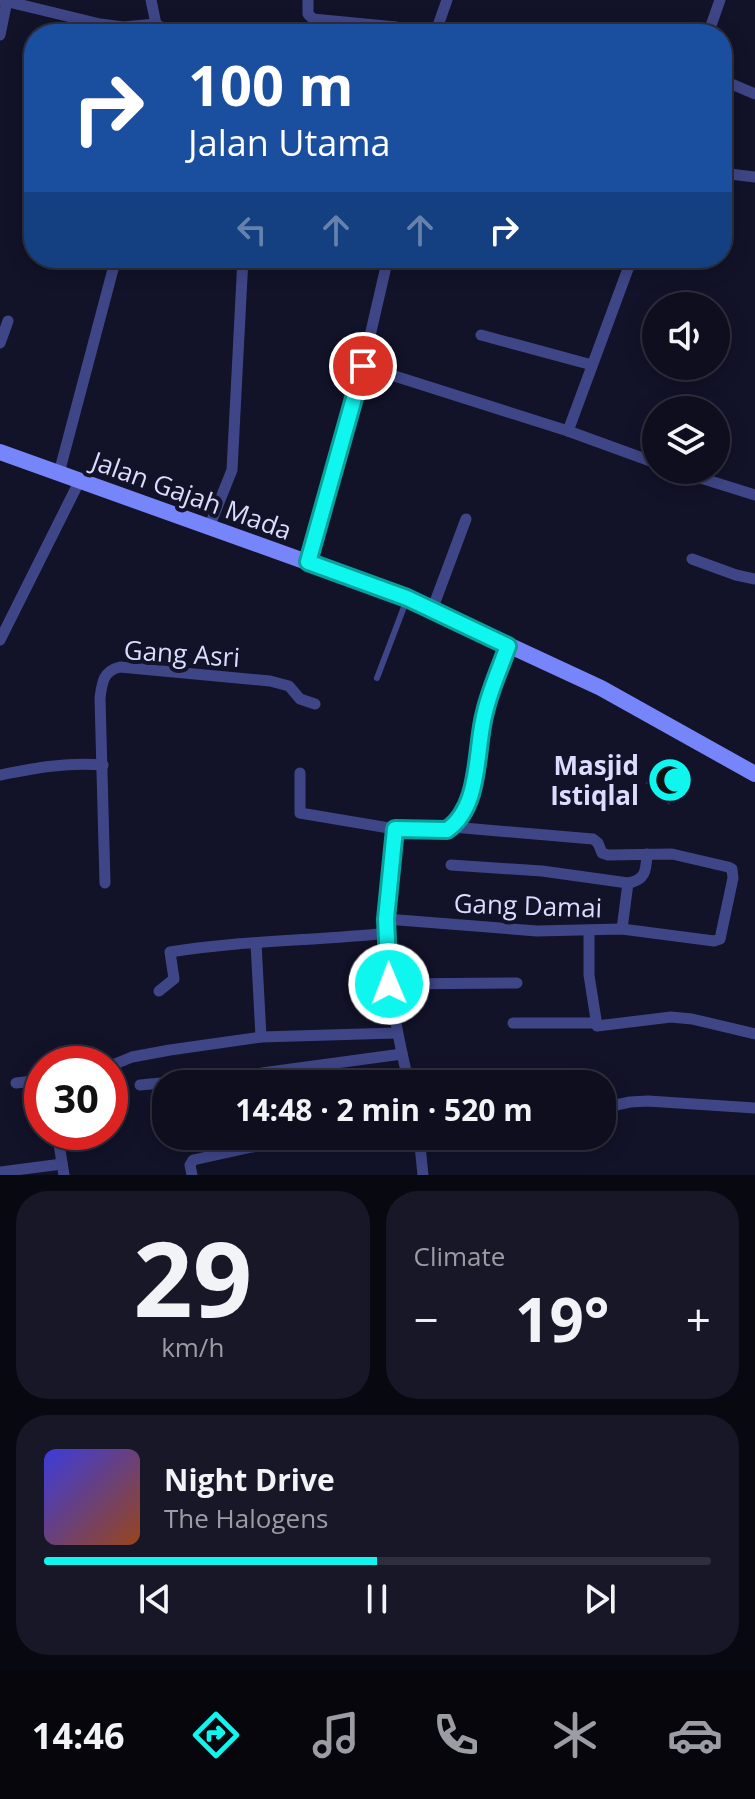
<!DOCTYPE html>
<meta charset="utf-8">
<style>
body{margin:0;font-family:"Open Sans",sans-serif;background:#171728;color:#f1f3f6;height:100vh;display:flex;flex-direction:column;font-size:30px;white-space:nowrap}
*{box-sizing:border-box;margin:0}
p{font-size:26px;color:#9b9ca4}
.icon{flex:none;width:44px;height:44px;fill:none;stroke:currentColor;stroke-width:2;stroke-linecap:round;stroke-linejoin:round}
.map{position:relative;height:1175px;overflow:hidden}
.details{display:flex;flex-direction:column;gap:16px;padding:16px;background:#080811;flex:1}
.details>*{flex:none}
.hud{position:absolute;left:24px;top:24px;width:708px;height:244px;border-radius:32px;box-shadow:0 4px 20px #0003,0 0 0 2px #2e2e3d;background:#1a4fa0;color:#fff;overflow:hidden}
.controls{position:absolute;left:642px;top:292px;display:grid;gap:16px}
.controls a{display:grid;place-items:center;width:88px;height:88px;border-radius:50%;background:#0e0e1f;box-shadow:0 4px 20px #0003,0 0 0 2px #2e2e3d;font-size:40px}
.speed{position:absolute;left:24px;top:1046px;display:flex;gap:16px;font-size:40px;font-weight:700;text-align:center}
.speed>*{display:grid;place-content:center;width:104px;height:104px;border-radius:50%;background:#0e0e1f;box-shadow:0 4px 20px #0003,0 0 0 2px #2e2e3d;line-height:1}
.speed .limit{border:12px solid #d22;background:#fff;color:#111}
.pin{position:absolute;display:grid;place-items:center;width:68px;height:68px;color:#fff;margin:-34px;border:4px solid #fff;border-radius:50%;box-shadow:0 2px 8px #0007}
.me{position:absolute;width:88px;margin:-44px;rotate:359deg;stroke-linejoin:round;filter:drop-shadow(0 0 6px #0008)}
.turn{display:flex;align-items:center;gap:28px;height:168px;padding:0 32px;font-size:36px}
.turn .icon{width:104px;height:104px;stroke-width:2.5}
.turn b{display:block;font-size:56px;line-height:68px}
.lanes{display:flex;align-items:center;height:76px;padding:0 32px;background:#0003;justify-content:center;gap:40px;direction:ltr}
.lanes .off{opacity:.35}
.big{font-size:60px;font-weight:700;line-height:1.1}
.details .widget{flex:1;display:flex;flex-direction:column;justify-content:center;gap:12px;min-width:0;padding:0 28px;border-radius:32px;background:#171728}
.details .dial{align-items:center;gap:0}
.dial b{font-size:104px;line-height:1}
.song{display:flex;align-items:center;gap:24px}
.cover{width:96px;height:96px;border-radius:12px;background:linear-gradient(135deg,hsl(240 70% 55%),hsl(20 70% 35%))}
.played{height:8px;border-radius:4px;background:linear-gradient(90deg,#0ff6ee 50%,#2e2e3d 50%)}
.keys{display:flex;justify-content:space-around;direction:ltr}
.heat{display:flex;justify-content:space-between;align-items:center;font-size:44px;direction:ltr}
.details .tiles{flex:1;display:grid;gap:16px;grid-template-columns:1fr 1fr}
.widget:last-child{grid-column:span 2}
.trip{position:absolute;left:152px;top:1070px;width:464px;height:80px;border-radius:32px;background:#0e0e1f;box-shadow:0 4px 20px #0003,0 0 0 2px #2e2e3d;font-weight:700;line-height:80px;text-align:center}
.tab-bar{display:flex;height:128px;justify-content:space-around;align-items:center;background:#06060c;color:#9b9ca4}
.tab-bar .icon{width:56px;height:56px}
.tab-bar .current{color:#0ff6ee}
.tab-bar b{font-size:36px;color:#f1f3f6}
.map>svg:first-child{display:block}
</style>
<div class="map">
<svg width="755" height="1175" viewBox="0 0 755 1175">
<rect width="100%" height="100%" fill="#121229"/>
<polygon fill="#211e4a" stroke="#353175" stroke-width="2" points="671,758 692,778 669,803 647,783"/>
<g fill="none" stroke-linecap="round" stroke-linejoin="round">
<polyline stroke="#3f4687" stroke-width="6" points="377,678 407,599"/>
<g stroke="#3f4687" stroke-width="11">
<polyline points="1,0 100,24 123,27 156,24"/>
<polyline points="151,0 156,24 173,34"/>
<polyline points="308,0 308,14 313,19 396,27 414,34"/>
<polyline points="435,34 447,0"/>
<polyline points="708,34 720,0"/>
<polyline points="0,35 7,1"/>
<polyline points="722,80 755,94"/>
<polyline points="722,173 755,177"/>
<polyline points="481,335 592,365"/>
<polyline points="0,343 8,321"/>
<polyline points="363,366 568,431 656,463"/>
<polyline points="568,431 632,258"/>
<polyline points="675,470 755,495"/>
<polyline points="59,473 116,258"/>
<polyline points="210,525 232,470 243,258"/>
<polyline points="692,559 736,575 755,579"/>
<polyline points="308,562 363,366 388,258"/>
<polyline points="432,610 466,519"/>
<polyline points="0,640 80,480"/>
<polyline points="300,773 300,813 395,829"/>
<path d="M0 775C35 768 67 762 103 765"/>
<path d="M451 865 542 871 628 883C646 880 646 870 647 854"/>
<path d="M105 883 100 698C102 683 103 671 120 667L270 681 289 686 300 699 315 704"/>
<polyline points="386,919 537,931 622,929 714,941 720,939 733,878 732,869 728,867 672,854 608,855 602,853 598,843 593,839 452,827"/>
<polyline points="622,929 628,883"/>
<polyline points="589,930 589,975 597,1026 671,1017 692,1019 755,1034"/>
<polyline points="256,943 261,1037"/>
<polyline points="389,984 517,983"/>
<path d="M159 991 174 979 170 952C242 940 316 941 388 933"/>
<polyline points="513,1023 596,1023"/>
<polyline points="110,1066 132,1057 170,1050 261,1037 396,1033"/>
<polyline points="16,1083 42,1080"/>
<path d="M409 1084C396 1029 385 974 386 917 387 888 393 858 395 829L447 830C482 806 475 747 485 712 490 690 500 668 508 646"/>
<polyline points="140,1085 204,1079 223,1082 262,1073 402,1054"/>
<polyline points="602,1108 630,1102 648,1101 755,1108"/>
<polyline points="57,1132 64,1175"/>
<polyline points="419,1136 423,1175"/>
<polyline points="0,1172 62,1164"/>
<polyline points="192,1175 190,1165 193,1160 252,1147 329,1136"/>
</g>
<polyline stroke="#7685fa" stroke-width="16" points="0,452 407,598 601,688 755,774"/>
</g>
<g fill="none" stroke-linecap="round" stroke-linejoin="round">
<g stroke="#0aa09b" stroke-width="20">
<path id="route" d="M363 366 308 562 407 598 508 646C500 668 490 690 485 712 475 747 482 806 447 830L395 829 386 919 389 984"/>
</g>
<use href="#route" stroke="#0ff6ee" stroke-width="14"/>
</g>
<defs>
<g id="mosque-disc" transform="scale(2.3)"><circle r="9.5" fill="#0ff6ee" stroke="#121229"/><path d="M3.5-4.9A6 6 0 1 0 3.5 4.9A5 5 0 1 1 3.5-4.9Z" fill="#111"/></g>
</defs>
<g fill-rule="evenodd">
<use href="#mosque-disc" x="670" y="780"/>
</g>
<g text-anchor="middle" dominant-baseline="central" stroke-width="8" stroke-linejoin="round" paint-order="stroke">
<g font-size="26" fill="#dbdcfe" stroke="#121229">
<text transform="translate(192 495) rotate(20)">Jalan Gajah Mada</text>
<text transform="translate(182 653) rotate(4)">Gang Asri</text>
<text transform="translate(528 905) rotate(2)">Gang Damai</text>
</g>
<g font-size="26" font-weight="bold" fill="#dbdcfe" stroke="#121229" text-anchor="end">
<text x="639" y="765">Masjid<tspan x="639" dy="30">Istiqlal</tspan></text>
</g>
</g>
</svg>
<div class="controls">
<a><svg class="icon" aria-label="sound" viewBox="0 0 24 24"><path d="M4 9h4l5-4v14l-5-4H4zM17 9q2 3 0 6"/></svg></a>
<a><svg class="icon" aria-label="layers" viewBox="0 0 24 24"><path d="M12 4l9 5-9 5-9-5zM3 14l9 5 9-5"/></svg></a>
</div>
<div class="speed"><div class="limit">30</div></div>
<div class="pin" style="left:363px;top:366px;background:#d93025"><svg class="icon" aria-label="arrive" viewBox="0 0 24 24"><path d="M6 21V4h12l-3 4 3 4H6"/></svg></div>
<svg class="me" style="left:389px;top:984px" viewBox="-20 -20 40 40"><circle r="17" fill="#0ff6ee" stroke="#fff" stroke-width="3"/><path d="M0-11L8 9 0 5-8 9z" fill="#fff"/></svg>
<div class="trip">14:48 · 2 min · 520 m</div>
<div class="hud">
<div class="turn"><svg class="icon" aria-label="right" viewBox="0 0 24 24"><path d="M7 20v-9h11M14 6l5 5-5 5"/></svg><div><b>100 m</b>Jalan Utama</div></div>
<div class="lanes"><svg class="icon off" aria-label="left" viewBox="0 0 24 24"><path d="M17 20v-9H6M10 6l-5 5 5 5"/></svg><svg class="icon off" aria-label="ahead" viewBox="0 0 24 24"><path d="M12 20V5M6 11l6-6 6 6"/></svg><svg class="icon off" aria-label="ahead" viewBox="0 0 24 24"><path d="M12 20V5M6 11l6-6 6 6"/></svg><svg class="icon" aria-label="right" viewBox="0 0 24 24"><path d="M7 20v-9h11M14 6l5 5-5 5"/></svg></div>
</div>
</div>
<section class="details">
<div class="tiles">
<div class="widget dial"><b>29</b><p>km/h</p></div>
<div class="widget"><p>Climate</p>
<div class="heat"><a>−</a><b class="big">19°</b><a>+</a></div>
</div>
<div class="widget">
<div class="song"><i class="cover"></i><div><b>Night Drive</b><p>The Halogens</p></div></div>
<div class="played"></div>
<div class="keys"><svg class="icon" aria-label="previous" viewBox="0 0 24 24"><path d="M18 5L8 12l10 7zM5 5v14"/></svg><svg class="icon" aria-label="pause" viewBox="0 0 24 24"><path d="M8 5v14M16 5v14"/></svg><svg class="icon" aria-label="next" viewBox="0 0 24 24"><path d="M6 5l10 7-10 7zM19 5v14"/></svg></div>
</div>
</div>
</section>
<nav class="tab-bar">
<b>14:46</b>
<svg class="icon current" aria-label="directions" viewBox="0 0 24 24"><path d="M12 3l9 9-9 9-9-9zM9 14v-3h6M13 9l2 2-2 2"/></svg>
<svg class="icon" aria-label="music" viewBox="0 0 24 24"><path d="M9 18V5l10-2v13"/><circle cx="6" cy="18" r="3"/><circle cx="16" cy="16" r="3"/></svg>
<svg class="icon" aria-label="phone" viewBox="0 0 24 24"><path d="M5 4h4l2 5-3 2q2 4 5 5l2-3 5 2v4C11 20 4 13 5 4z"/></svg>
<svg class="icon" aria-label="climate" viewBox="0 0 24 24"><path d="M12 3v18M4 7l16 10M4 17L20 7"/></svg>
<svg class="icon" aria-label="car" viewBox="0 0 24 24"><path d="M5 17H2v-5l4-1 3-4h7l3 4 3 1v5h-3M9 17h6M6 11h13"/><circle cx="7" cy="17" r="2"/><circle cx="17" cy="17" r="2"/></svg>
</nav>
